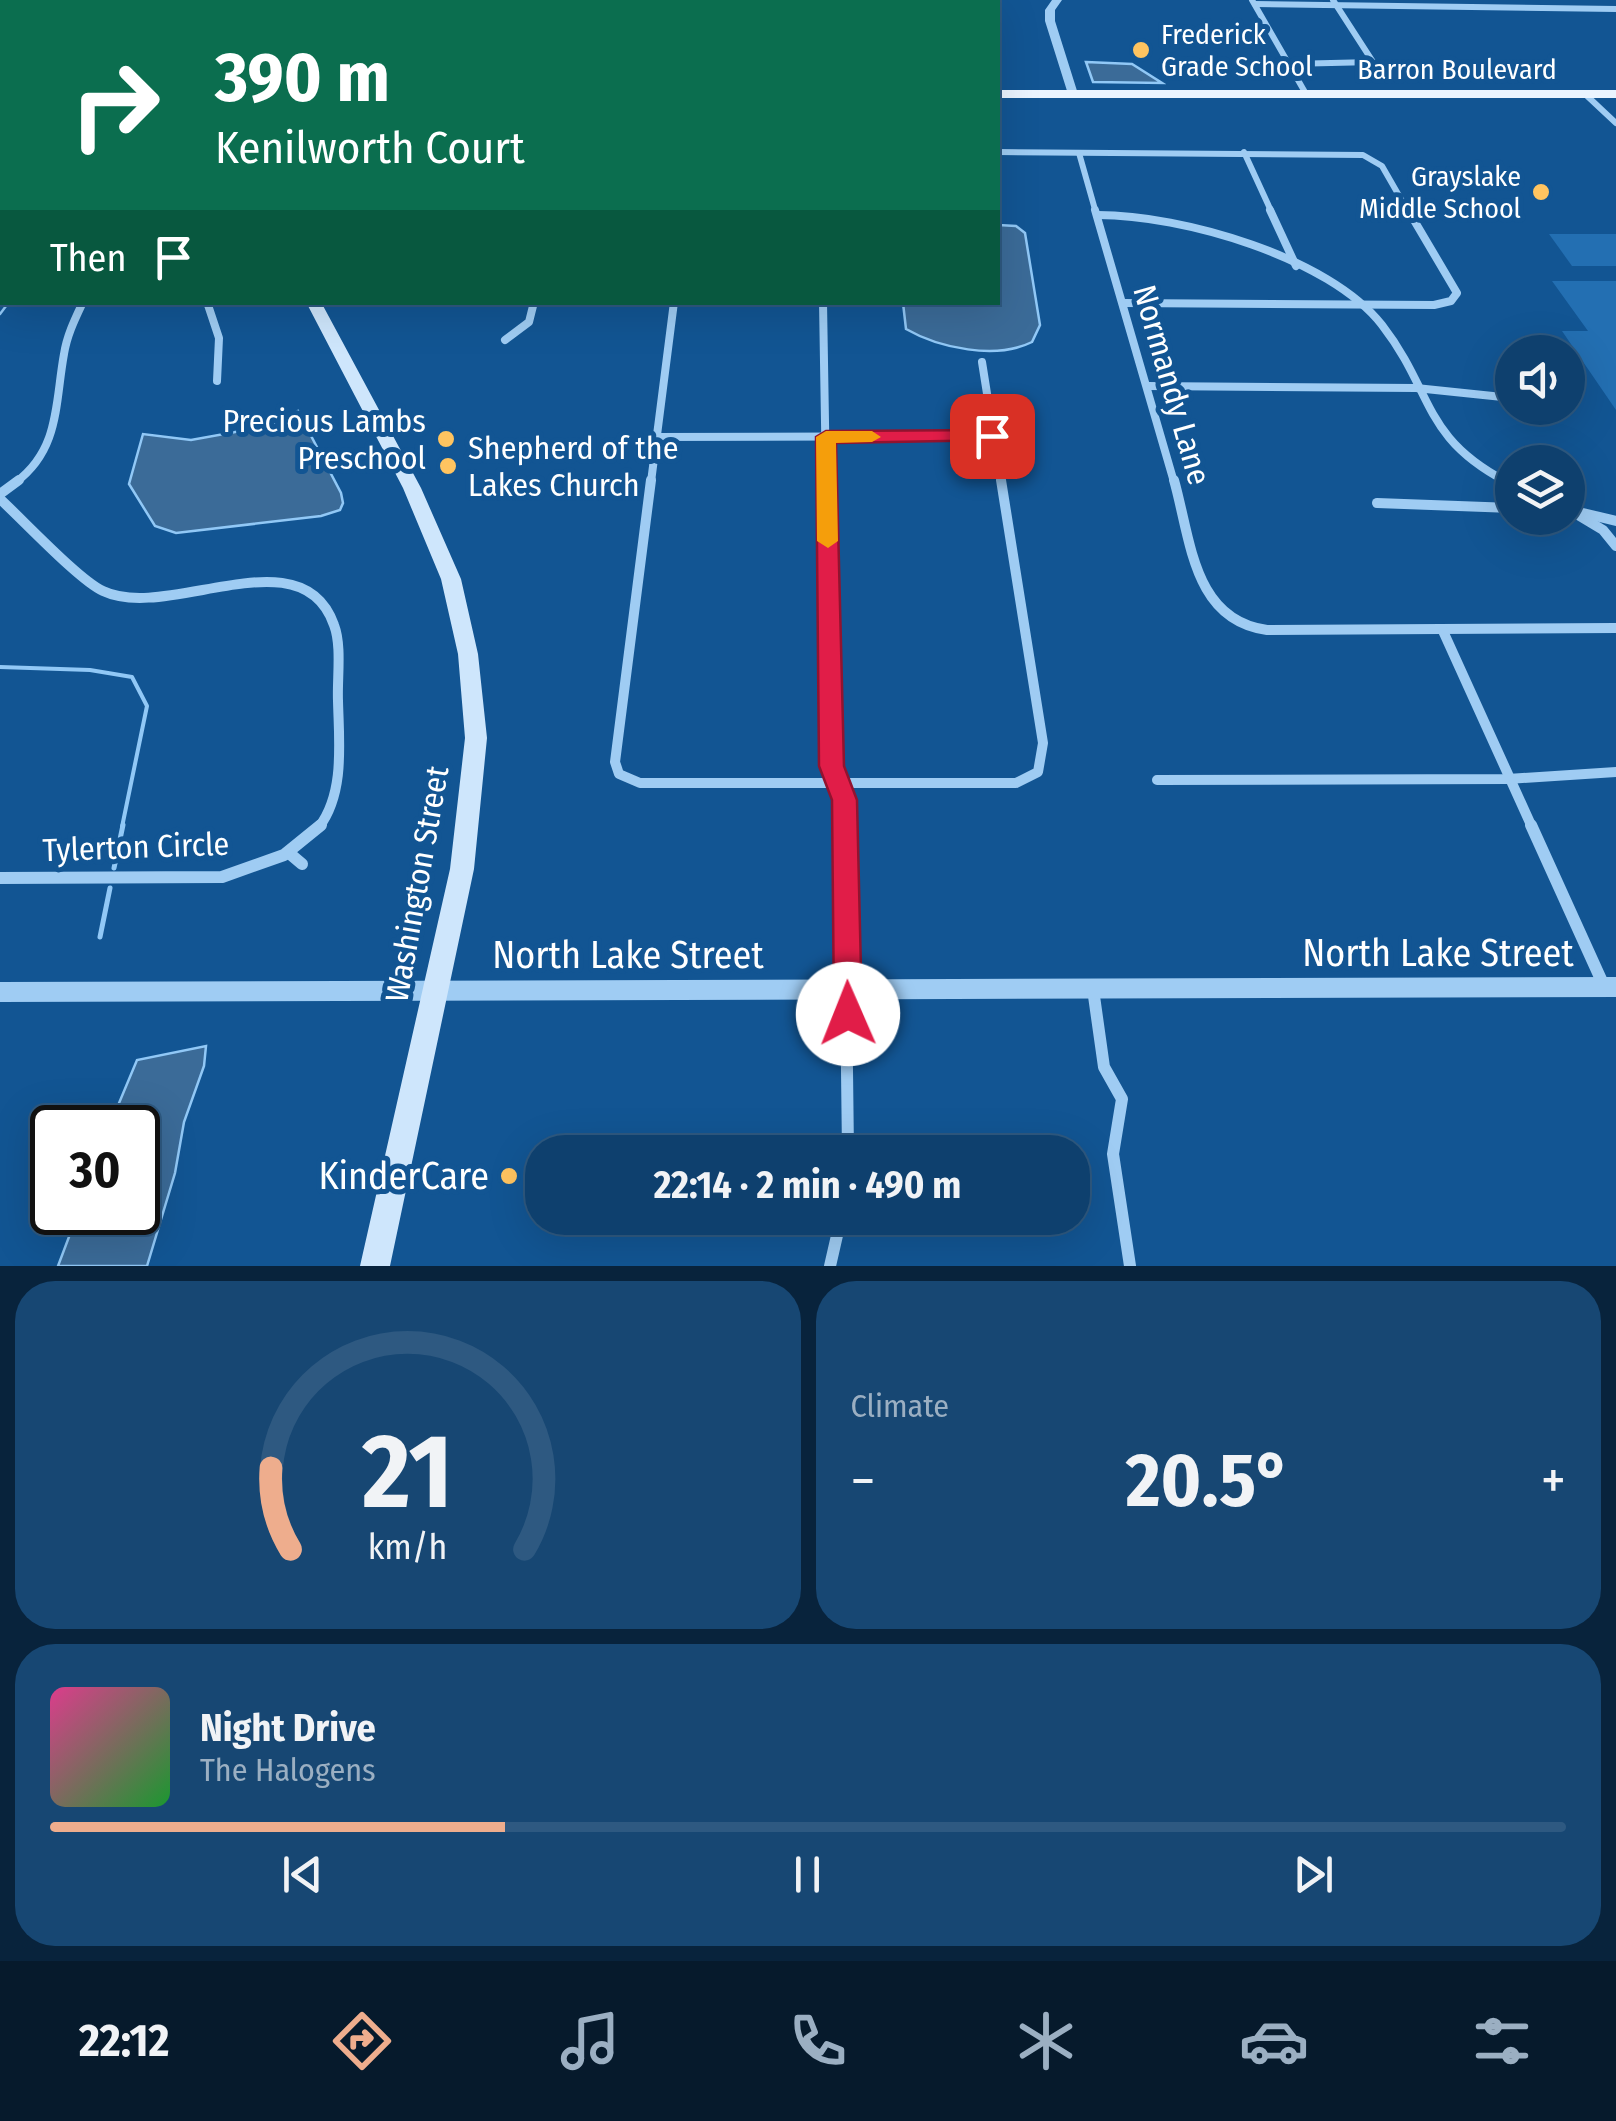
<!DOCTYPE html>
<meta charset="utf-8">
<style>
body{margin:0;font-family:"Fira Sans Condensed",sans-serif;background:#174773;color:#f1f3f6;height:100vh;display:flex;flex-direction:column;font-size:38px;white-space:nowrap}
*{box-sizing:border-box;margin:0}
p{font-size:32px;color:#9bafc2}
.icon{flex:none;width:55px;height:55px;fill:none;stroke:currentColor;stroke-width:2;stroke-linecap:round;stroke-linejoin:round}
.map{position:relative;height:1266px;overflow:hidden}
.panel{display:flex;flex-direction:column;gap:15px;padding:15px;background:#08233c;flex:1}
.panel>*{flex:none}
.top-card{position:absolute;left:0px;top:0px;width:1000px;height:305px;box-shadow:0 10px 40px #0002,0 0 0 2px #2e5981;background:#0b6e4f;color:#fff;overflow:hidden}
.buttons{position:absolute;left:1495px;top:335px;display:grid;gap:20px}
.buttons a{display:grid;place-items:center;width:90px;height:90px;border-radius:50%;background:#0e406e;box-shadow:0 10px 40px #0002,0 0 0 2px #2e5981;font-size:50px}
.speed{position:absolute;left:30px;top:1105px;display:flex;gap:20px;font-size:50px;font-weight:700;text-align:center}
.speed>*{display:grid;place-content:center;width:130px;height:130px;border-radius:50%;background:#0e406e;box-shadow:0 10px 40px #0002,0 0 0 2px #2e5981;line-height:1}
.speed .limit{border:5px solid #111;border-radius:15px;background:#fff;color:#111}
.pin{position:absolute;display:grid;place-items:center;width:85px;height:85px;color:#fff;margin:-42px;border-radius:20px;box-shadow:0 5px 15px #0006}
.me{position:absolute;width:110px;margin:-55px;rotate:359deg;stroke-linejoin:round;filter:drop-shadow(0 0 8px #0008)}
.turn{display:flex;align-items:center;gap:35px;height:210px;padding:0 50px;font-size:45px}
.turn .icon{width:130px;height:130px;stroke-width:2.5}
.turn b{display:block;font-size:70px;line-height:85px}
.then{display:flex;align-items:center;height:95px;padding:0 50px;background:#0003;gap:20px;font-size:38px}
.big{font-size:75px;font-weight:700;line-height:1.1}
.panel .card{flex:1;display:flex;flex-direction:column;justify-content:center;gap:15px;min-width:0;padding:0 35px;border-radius:40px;background:#174773}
.panel .dial{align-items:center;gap:0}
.dial svg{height:260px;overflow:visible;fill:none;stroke:#2e5981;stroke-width:7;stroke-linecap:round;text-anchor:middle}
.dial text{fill:#f1f3f6;stroke:none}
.song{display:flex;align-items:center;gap:30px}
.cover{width:120px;height:120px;border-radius:15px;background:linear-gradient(135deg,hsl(330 70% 55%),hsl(130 70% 35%))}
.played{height:10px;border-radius:5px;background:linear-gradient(90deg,#eead8d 30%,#2e5981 30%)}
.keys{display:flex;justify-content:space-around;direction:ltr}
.heat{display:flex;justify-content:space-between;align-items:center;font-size:55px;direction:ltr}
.panel .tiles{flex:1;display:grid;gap:15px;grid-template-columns:1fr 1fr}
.card:last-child{grid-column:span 2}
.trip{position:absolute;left:525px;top:1135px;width:565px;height:100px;border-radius:40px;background:#0e406e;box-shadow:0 10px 40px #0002,0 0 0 2px #2e5981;font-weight:700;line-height:100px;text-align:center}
.tab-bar{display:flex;height:160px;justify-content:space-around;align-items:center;background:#061a2c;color:#9bafc2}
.tab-bar .icon{width:70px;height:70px}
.tab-bar .on{color:#eead8d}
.tab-bar b{font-size:45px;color:#f1f3f6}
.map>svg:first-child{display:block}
</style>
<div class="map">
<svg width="1616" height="1266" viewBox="0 0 1616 1266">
<rect width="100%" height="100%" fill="#125593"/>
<g fill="#236fb2">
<polygon points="0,0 279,0 2,2 0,142"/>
<polygon points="291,0 809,0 810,2 289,2"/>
<polygon points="1549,234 1616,234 1616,266 1572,266"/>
<polygon points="1552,281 1616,281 1616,410 1562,331 1588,331"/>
</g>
<g fill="#3b6b98" stroke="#91c8f6" stroke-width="2.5">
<polygon points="1086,62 1132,64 1162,83 1093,82"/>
<path d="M998 225 1016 226 1025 233 1040 325 1032 342C996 360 939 348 906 329L903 303 998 302Z"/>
<polygon points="298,411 341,493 343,503 340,510 321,516 176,533 155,526 129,484 143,434 191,440 268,426"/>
<polygon points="206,1046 204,1066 184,1122 175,1173 147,1266 58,1266 78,1213 138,1212 138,1128 109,1127 137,1060"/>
</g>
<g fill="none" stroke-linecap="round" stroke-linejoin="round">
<polyline stroke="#91c8f6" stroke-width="2.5" points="0,314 9,302"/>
<polyline stroke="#91c8f6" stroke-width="4" points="0,667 90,670 132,677 147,706 122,827"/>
<g stroke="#91c8f6" stroke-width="5">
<polyline points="114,868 123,825"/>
<polyline points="100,937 110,888"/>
</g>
<g stroke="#9fccf3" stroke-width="6">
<polyline points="1252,0 1306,94"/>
<polyline points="1255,4 1616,9"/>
<polyline points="1289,64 1373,62 1333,0"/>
<polyline points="1585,94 1616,123"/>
<polyline points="998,152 1363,155 1382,166 1409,213"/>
<polyline points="1244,152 1272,213"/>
<polyline points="1079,153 1096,213"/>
</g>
<g stroke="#9fccf3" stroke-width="8">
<polyline points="1095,210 1174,482"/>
<polyline points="1270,210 1296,266"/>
<path d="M1098 215C1182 215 1329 257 1382 325 1434 392 1421 437 1507 482"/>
<polyline points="207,302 219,338 217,381"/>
<polyline points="823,302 826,482"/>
<polyline points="1123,303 1434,305 1451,301 1457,293 1408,210"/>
<polyline points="505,340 529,322 534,302"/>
<polyline points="982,362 1001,482"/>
<polyline points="1147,386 1416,388 1512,398"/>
<polyline points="656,437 992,436"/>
<path d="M16 482C60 449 55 403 64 354 67 335 75 319 83 302"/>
<polyline points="651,482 674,302"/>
</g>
<g stroke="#9fccf3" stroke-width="10">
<polyline points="651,480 615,762 619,774 640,783 1016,783 1038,772 1043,743 1001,480"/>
<polyline points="826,480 831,766 844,800 844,827"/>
<path d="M1174 480C1191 540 1193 620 1267 630L1616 628"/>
<polyline points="1502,480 1512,485"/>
<polyline points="0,494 19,480"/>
<path d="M0 499C23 520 79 580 103 591 168 622 302 533 334 625 342 646 337 678 338 701 339 742 345 793 319 827"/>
<polyline points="1377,503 1512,508"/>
<polyline points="1568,509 1603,530 1616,546"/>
<polyline points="1583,513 1616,521"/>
<polyline points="1443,631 1532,827"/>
<polyline points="1157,780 1508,779 1616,772"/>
</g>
<g stroke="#9fccf3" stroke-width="12">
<polyline points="844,825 848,1152"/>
<polyline points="1531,825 1604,986"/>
<polyline points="289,853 302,864"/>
<polyline points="0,878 222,877 284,855 321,825"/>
<polyline points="1093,989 1104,1067 1122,1099 1113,1154 1130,1266"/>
<polyline points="711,1145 848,1144"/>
<polyline points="830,1266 841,1218"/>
</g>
<g fill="#9fccf3" fill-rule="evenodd">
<polygon points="1052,0 1062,0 1055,10 1055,21 1078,94 1073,97 1068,94 1045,21 1045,10"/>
<polygon points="1616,977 1616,997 0,1002 0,982"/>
</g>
<polygon fill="#cee6fc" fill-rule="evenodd" points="306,302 321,302 421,488 461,579 478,654 487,738 474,869 390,1266 360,1266 450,869 465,738 458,654 441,579 403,488"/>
<rect fill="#eaf4ff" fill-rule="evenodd" x="998" y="90" width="618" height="8"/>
</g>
<polygon fill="#e11d48" stroke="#92132f" stroke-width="2.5" points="992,430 999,432 999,440 836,443 844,766 857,800 862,1014 858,1023 848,1027 838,1023 834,1014 832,800 819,766 816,437 826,431"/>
<polygon fill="#f59e0b" points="826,431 872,431 881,437 872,442 836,443 838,541 828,548 817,541 816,437"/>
<g fill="#ffc460" stroke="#125593" stroke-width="4">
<circle cx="1141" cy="50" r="10"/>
<circle cx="1541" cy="192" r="10"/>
<circle cx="446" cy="439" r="10"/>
<circle cx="448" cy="466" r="10"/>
<circle cx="509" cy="1176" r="10"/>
</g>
<g text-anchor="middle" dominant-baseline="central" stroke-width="10" stroke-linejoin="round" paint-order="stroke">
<g font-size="28" fill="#fff" stroke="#125593" text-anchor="start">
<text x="1161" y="34">Frederick<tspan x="1161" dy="32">Grade School</tspan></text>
<text x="1521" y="176" text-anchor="end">Grayslake<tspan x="1521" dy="32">Middle School</tspan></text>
</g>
<g font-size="28" fill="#fff" stroke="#125593">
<text x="1457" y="69">Barron Boulevard</text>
</g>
<g font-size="32" fill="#fff" stroke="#125593">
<text transform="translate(1172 385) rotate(74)">Normandy Lane</text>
<text transform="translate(136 847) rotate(-2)">Tylerton Circle</text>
<text transform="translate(417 884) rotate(-80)">Washington Street</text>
</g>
<g font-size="32" fill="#fff" stroke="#125593" text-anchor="end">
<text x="426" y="421">Precious Lambs<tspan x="426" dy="37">Preschool</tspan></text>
<text x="468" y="448" text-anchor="start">Shepherd of the<tspan x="468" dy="37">Lakes Church</tspan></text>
</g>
<g font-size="38" fill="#fff" stroke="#125593">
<text x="1438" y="953">North Lake Street</text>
<text x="628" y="955">North Lake Street</text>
</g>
<g font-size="38" fill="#fff" stroke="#125593" text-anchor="end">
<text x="489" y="1176">KinderCare</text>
</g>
</g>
</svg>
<div class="buttons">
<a><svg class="icon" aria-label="sound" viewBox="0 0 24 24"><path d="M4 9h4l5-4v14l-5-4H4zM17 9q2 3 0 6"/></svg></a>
<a><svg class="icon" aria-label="layers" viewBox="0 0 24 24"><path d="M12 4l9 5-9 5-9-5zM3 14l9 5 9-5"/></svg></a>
</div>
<div class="speed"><div class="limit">30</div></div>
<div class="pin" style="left:992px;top:436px;background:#d93025"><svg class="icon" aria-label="arrive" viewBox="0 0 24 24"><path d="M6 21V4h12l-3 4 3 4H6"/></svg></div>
<svg class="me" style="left:848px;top:1014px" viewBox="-20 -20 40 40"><circle r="19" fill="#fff"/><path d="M0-13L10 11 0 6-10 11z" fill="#e11d48"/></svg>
<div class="trip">22:14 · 2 min · 490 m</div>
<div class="top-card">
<div class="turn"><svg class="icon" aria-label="right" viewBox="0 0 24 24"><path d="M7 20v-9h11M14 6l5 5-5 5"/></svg><div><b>390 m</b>Kenilworth Court</div></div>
<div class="then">Then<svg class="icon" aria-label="arrive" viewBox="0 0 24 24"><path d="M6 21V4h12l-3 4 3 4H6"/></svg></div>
</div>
</div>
<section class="panel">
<div class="tiles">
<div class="card dial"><svg viewBox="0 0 100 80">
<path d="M14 69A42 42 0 1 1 86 69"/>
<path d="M14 69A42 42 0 0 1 8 44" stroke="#eead8d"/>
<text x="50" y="56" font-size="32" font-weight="700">21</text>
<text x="50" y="72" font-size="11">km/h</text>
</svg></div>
<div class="card"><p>Climate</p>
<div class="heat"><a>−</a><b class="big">20.5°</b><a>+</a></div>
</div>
<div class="card">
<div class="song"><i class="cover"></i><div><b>Night Drive</b><p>The Halogens</p></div></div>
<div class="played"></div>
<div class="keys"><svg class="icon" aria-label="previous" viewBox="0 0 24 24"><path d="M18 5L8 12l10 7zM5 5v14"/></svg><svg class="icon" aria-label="pause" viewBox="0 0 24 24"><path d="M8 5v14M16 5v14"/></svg><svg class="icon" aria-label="next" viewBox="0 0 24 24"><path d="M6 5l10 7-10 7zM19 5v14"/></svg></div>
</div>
</div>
</section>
<nav class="tab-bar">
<b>22:12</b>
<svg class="icon on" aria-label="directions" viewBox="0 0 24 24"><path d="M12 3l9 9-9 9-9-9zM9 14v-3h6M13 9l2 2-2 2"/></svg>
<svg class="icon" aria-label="music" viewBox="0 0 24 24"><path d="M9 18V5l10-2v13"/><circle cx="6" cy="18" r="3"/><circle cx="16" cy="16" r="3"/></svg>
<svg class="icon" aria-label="phone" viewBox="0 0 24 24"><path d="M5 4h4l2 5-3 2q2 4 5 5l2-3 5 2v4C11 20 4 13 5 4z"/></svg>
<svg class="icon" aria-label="climate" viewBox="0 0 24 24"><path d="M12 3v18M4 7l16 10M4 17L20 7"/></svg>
<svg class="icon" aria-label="car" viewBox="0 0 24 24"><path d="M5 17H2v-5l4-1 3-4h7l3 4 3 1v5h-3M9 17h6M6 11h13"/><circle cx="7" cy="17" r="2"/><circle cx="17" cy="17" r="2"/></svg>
<svg class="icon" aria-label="filters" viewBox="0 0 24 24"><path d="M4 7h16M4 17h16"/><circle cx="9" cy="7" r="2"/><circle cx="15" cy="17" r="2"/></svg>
</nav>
